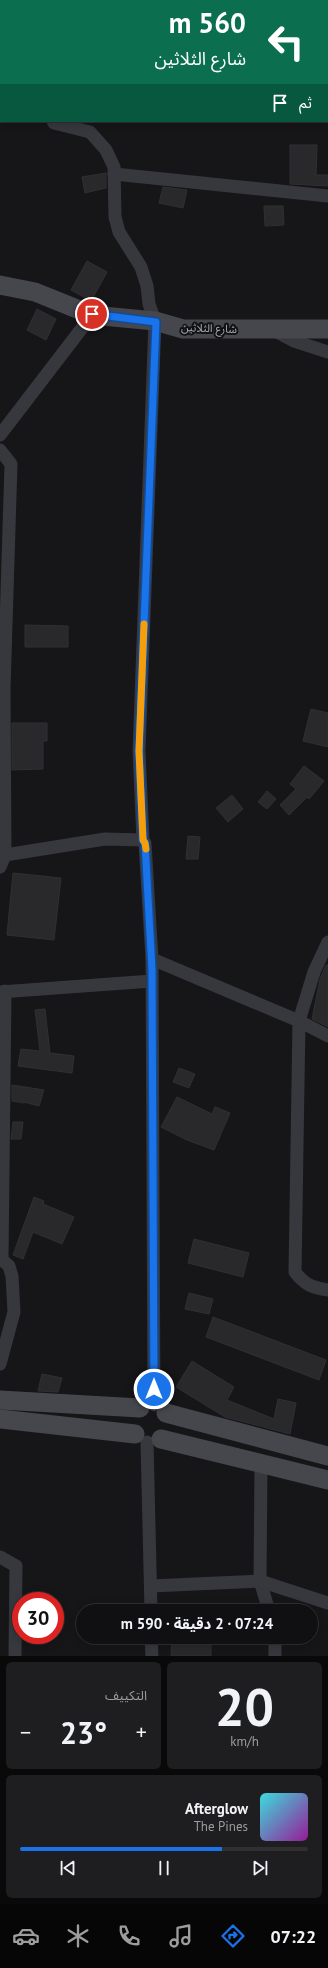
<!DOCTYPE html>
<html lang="ar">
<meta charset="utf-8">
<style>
body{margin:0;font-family:"PT Sans","Noto Sans Arabic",sans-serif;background:#1e1e20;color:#f1f3f6;direction:rtl;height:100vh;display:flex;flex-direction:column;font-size:15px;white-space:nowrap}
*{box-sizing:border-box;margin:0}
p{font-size:13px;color:#9c9d9f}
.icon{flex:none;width:22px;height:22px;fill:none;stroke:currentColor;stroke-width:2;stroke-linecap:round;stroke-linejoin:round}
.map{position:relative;height:1656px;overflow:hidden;direction:ltr}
.sheet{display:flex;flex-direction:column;gap:6px;padding:6px;background:#09090a;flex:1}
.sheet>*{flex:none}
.banner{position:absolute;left:0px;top:0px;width:328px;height:122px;box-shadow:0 2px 10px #0003,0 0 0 1px #303032;direction:rtl;background:#0b6e4f;color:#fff;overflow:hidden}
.speed{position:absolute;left:12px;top:1592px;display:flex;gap:8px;font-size:20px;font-weight:700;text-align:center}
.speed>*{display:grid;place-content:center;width:52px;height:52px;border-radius:50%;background:#101012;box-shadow:0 2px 10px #0003,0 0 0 1px #303032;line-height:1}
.speed .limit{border:6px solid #d22;background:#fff;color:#111}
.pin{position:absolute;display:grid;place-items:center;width:34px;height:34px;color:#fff;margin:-17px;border:2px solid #fff;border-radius:50%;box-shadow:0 1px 4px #0007}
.me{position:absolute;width:44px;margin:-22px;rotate:0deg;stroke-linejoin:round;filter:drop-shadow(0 0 3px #0008)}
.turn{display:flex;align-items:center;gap:14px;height:84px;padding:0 16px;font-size:18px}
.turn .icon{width:52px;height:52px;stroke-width:2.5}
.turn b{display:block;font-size:28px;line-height:34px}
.then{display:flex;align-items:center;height:38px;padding:0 16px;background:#0003;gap:8px;font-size:15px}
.big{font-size:30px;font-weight:700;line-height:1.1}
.sheet .card{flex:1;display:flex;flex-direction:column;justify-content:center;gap:6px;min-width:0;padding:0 14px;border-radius:6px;background:#1e1e20}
.sheet .dial{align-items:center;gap:0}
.dial b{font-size:52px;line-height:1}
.song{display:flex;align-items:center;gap:12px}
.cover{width:48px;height:48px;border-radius:6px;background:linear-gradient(135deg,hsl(180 70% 55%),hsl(300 70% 35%))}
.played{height:4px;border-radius:2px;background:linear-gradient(90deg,#1a73e8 70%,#303032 70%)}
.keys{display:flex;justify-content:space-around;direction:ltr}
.heat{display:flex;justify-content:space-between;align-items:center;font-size:22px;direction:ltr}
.sheet .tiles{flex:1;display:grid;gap:6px;grid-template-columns:1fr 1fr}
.card:last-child{grid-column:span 2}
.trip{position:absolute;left:76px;top:1604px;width:242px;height:40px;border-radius:20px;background:#101012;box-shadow:0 2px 10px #0003,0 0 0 1px #303032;font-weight:700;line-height:40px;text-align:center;direction:rtl}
.dock{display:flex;height:64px;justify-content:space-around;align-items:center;background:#060607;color:#9c9d9f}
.dock .icon{width:28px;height:28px}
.dock .current{color:#1a73e8}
.dock b{font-size:18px;color:#f1f3f6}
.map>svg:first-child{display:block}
</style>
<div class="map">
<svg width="328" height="1656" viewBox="0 0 328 1656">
<rect width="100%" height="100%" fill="#161618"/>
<g fill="#29292c" stroke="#303034">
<polygon points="290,145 317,145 316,175 328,175 328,186 290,184"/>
<polygon points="106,173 106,188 85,193 82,177"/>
<polygon points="163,187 187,190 183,208 159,203"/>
<polygon points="264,206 283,206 284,225 265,226"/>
<polygon points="87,261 107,272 91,301 71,290"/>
<polygon points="37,309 56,319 46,340 27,330"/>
<polygon points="25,625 68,626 68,647 25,647"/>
<polygon points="311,709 328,713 328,747 303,741"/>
<polygon points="12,723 47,723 47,741 43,741 43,769 12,770"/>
<polygon points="304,766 324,781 309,799 307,797 289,815 280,805 296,789 290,784"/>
<polygon points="267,791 276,799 267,809 258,802"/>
<polygon points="232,795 243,809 228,822 216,808"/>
<polygon points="188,836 200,837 198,859 186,859"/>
<polygon points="13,873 61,878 54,940 7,935"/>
<polygon points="326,965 328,965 328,1027 312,1019 320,979"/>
<polygon points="45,1009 50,1053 74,1056 72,1073 18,1066 21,1049 40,1051 35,1010"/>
<polygon points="179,1068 195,1074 189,1088 173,1082"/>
<polygon points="12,1085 44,1090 39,1106 24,1102 24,1103 12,1101"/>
<polygon points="177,1097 212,1114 215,1107 230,1113 214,1150 187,1140 161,1127"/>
<polygon points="13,1122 23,1122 21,1139 11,1139"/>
<polygon points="34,1197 44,1201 43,1204 74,1217 62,1244 33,1232 23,1259 13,1255"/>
<polygon points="194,1239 249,1253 243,1277 188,1263"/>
<polygon points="189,1293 213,1299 209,1314 185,1309"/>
<polygon points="213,1317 326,1360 319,1380 206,1337"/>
<polygon points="192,1361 234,1387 227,1400 274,1419 278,1399 296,1403 290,1434 225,1417 176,1387"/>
<polygon points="42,1374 62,1378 58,1392 38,1391"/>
<polygon points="172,1637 211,1637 211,1656 171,1656"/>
</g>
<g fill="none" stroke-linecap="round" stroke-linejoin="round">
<g stroke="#37383d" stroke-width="13">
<polyline points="33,1 34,0"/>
<polyline points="0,34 1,33"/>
<polyline points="53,121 54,123 90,132 106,150 114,167 115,217 119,232 141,267 147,286 149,304 155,321 139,751 143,840"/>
<polyline points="114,174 328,196"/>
<polyline points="275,331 294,341 328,352"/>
<polyline points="0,435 92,315"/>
<polyline points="0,450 11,464 4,689 5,855"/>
<polyline points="0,867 5,855 105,839 143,840 145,843 152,959 154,1405"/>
<path d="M328 942 314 972 299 1021 295 1272C305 1285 313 1288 328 1290"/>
<polyline points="152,959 299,1021 328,1036"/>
<polyline points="0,992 152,981"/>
<polyline points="0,1260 2,1260 5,991"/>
<polyline points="0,1364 14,1312 12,1276 9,1266 2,1260"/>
<polyline points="147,1442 151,1611"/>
<polyline points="261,1463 260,1581 269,1611"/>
<polyline points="0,1557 16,1566 15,1656"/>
<polyline points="151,1586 260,1581 328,1603"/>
<polyline points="151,1637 152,1656"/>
<polyline points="275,1637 275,1656"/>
</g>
<g stroke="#45474d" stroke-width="19">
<polyline points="0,285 35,292 92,315 155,321 183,329 328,329"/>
<polyline points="0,1400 140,1408"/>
<polyline points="166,1413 328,1456"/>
<polyline points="0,1419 135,1434"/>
<polyline points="161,1439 328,1480"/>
</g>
</g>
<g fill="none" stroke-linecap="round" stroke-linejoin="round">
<g stroke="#114b97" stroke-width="10">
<polyline id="route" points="92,314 156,322 139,751 143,840 145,843 152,970 154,1389"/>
</g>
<use href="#route" stroke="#1a73e8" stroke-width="7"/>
<polyline stroke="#f59e0b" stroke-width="7" points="144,624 139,751 143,840 145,843 146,849"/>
</g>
<g text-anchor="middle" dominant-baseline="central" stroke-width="4" stroke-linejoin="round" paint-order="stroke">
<g font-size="11" fill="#a8adb8" stroke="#111113">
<text transform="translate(209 328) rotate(2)">شارع الثلاثين</text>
</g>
</g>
</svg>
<div class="speed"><div class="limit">30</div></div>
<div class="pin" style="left:92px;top:314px;background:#d93025"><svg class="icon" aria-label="arrive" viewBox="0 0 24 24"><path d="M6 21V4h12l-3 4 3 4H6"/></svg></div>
<svg class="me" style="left:154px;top:1389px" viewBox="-20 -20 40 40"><circle r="17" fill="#1a73e8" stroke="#fff" stroke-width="3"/><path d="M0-11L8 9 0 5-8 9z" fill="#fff"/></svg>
<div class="trip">07:24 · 2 دقيقة · 590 m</div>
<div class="banner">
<div class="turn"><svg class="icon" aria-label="left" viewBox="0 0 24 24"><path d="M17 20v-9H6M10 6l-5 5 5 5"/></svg><div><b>560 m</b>شارع الثلاثين</div></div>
<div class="then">ثم<svg class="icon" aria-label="arrive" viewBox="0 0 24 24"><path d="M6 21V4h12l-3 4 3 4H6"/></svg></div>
</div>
</div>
<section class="sheet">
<div class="tiles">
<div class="card dial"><b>20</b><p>km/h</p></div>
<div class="card"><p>التكييف</p>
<div class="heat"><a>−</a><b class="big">23°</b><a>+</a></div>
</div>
<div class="card">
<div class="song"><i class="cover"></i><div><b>Afterglow</b><p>The Pines</p></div></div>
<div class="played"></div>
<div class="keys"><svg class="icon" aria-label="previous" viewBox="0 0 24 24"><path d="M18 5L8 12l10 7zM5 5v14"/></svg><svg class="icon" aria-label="pause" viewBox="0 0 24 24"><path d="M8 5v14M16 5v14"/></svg><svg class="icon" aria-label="next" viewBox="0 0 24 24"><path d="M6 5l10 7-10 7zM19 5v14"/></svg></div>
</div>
</div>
</section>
<nav class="dock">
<b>07:22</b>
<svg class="icon current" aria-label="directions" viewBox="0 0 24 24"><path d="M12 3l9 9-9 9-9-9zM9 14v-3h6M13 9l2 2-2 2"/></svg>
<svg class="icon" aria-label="music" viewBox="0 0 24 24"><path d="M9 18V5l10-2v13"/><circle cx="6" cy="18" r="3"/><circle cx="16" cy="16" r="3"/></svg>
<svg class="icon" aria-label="phone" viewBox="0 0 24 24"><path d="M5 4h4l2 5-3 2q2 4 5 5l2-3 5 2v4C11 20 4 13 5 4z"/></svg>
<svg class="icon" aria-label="climate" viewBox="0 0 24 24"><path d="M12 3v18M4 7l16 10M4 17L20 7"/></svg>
<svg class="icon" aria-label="car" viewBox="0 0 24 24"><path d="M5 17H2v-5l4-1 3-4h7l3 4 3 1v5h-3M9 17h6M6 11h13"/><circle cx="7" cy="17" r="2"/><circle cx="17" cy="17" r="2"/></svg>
</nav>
